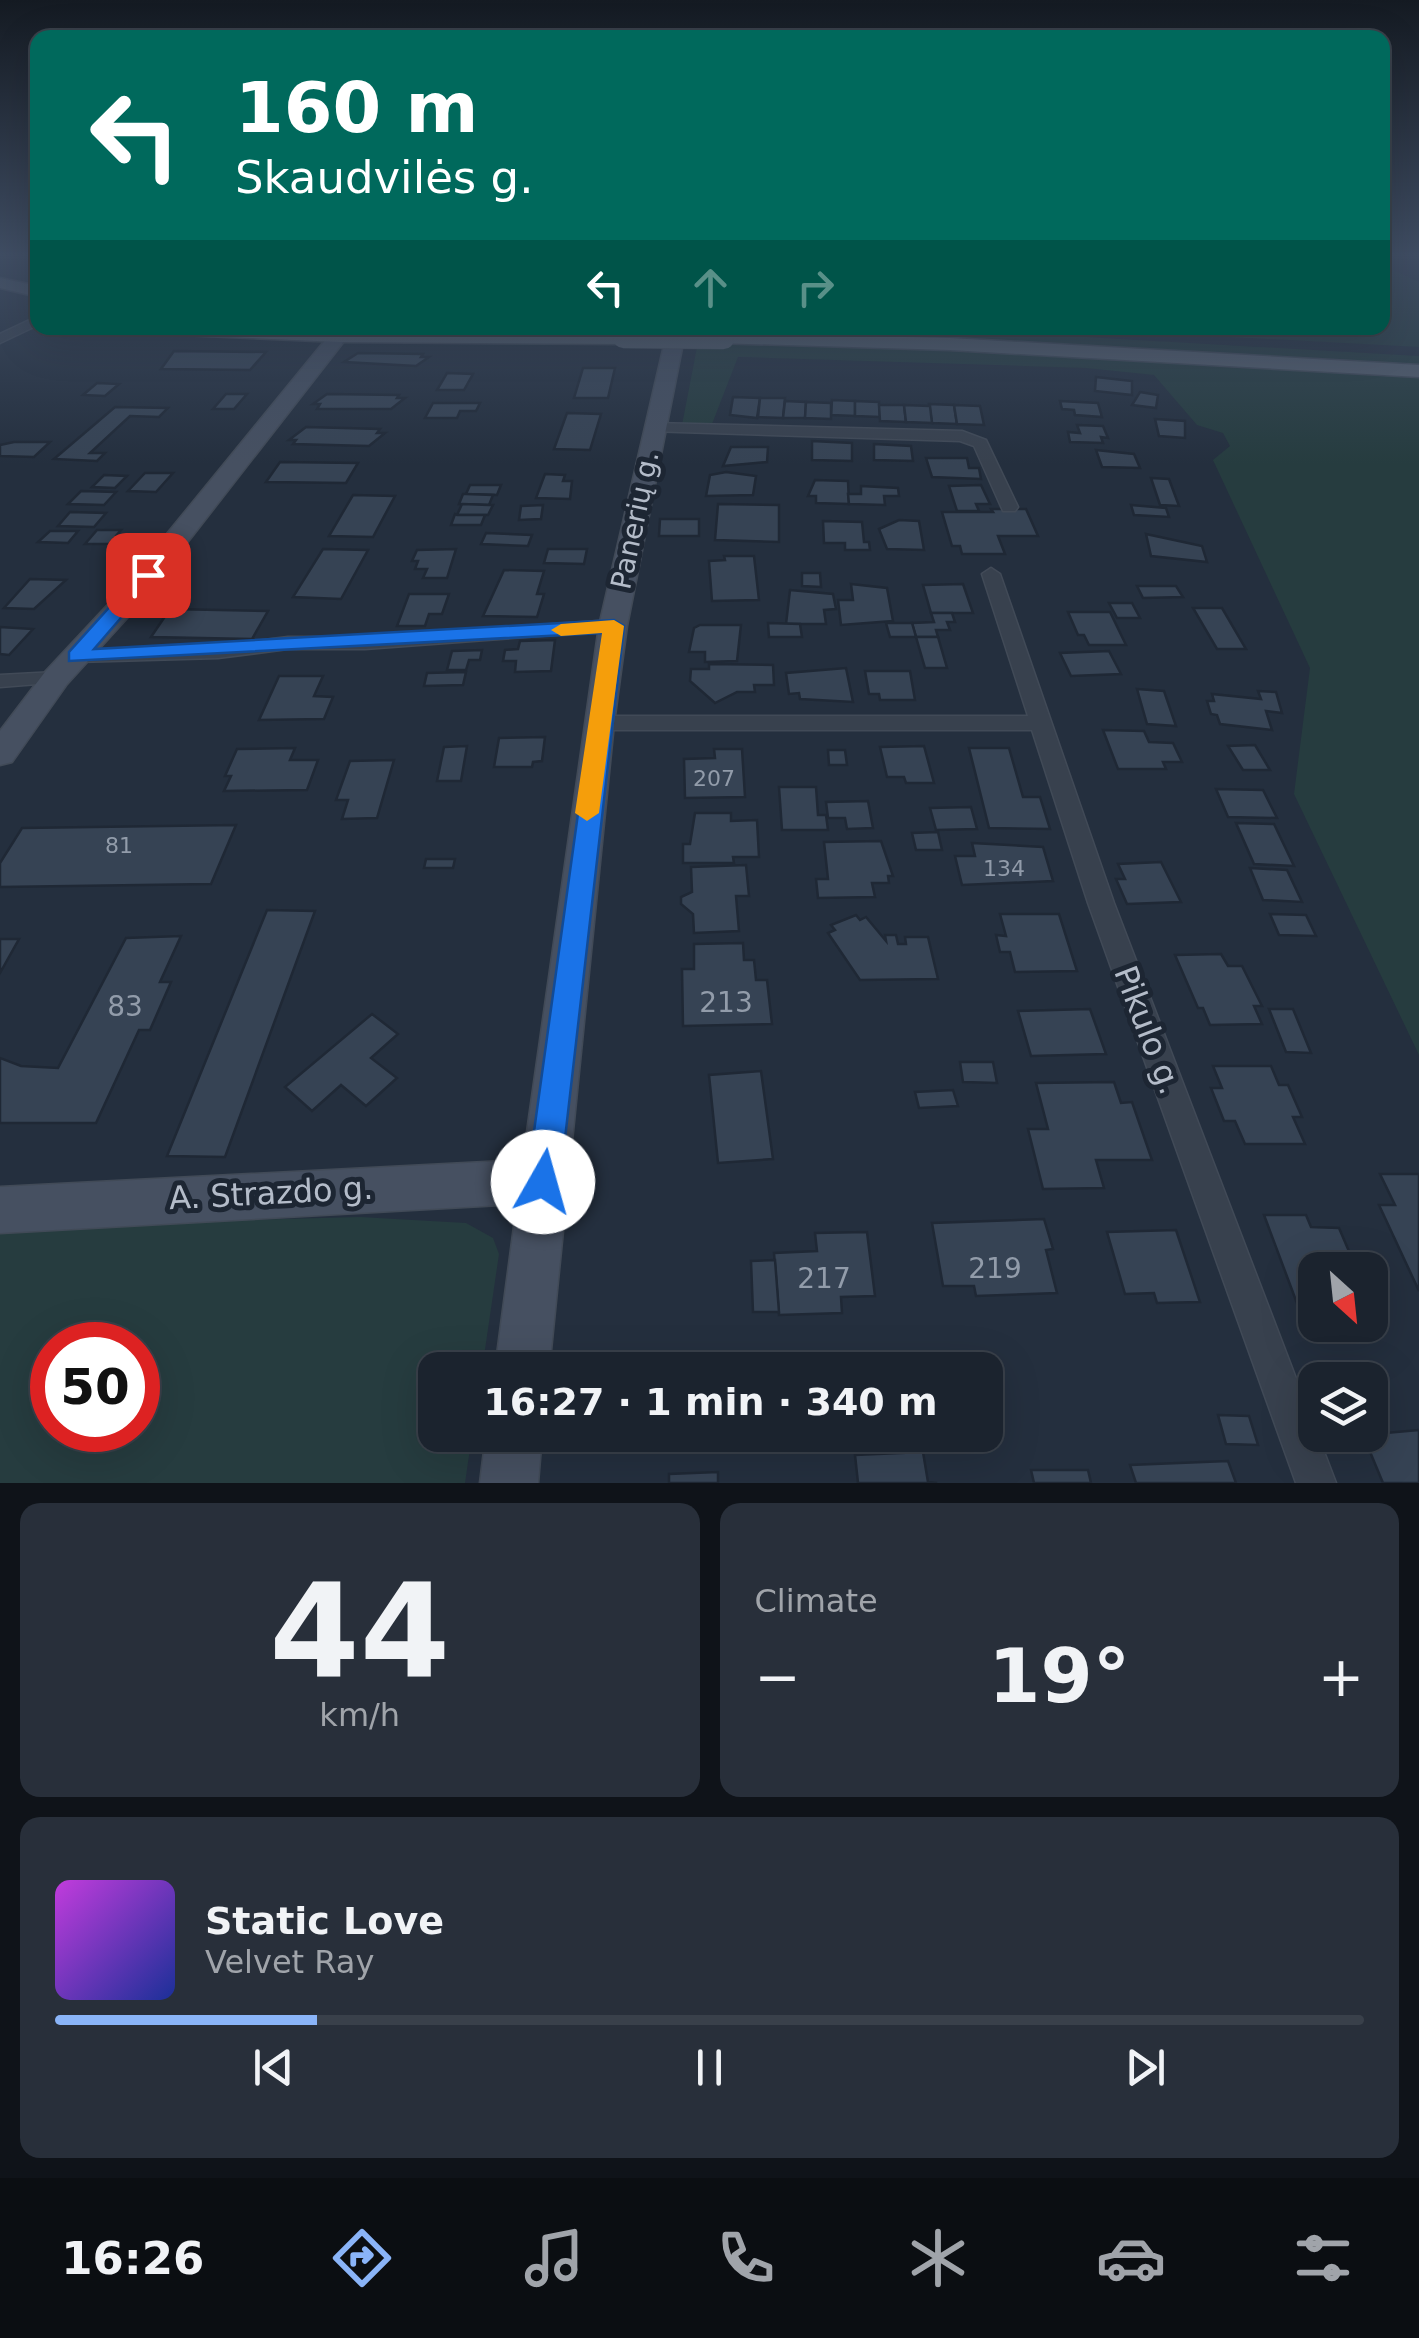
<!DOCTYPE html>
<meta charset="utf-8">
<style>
body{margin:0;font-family:"DejaVu Sans",sans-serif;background:#282f3a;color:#f1f3f6;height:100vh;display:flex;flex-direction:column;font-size:38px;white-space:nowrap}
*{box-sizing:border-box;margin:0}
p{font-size:32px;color:#a0a4aa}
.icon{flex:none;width:55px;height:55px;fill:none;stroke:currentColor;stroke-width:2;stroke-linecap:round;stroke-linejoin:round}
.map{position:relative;height:1483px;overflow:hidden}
.panel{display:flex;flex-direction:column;gap:20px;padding:20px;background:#0f1319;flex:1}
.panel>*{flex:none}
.top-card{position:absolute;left:30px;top:30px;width:1360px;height:305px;border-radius:20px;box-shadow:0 10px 40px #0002,0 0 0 2px #39404a;background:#00695c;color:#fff;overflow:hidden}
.needle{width:65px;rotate:153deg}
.fabs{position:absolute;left:1298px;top:1252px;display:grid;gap:20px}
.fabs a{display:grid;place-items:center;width:90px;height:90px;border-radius:20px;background:#1b232e;box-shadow:0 10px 40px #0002,0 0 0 2px #39404a;font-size:50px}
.speed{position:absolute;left:30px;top:1322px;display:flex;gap:20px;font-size:50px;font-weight:700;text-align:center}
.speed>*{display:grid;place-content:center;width:130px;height:130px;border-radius:50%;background:#1b232e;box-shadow:0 10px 40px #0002,0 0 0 2px #39404a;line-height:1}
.speed .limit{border:15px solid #d22;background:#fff;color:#111}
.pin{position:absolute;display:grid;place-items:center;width:85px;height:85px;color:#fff;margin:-42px;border-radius:20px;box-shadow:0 5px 15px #0006}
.me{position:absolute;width:110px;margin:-55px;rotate:7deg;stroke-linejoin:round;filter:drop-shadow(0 0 8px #0008)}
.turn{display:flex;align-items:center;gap:35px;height:210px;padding:0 40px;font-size:45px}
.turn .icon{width:130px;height:130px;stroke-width:2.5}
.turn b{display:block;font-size:70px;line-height:85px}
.lanes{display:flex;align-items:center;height:95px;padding:0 40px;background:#0003;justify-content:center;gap:50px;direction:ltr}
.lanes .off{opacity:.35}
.big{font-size:75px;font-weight:600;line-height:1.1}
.panel .tile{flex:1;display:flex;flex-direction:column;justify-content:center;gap:15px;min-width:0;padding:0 35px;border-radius:20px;background:#282f3a}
.panel .dial{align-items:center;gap:0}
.dial b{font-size:130px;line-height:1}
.song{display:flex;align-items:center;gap:30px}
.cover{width:120px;height:120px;border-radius:15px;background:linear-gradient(135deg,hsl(290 70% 55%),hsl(230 70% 35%))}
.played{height:10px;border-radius:5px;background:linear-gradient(90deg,#8ab4f8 20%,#39404a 20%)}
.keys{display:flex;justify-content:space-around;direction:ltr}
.heat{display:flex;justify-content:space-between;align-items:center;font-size:55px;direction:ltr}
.panel .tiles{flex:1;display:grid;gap:20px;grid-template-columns:1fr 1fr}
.tile:last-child{grid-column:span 2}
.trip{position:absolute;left:418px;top:1352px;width:585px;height:100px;border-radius:20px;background:#1b232e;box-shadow:0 10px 40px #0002,0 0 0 2px #39404a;font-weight:600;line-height:100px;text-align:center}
.menu{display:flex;height:160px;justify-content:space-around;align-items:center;background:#0b0e12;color:#a0a4aa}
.menu .icon{width:70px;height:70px}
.menu .on{color:#8ab4f8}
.menu b{font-size:45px;color:#f1f3f6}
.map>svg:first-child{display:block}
</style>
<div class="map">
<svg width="1419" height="1483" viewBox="0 0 1419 1483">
<rect width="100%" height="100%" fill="#242f3e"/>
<g fill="#263c3f" fill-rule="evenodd">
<polygon points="1383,265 1419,282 1419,347 1064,328 1382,328"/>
<polygon points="789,328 961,330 1419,356 1419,367 748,331"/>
<polygon points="737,344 938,347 1419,375 1419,1055 1294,794 1310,668 1213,460 1230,446 1223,433 1197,425 1154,375 1086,368 738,357 712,424 682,425 697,347"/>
<path d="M360 1217 466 1223 493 1238 499 1254 482 1370H435V1435H472L465 1483H0V1226ZM52 1345H138V1430H52Z"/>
</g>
<g fill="#364354" stroke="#1f2835" stroke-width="2.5">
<polygon points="174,351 266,352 250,370 161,369"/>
<polygon points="358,353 423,354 421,357 429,357 416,366 344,362"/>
<polygon points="583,368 615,368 608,398 574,398"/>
<polygon points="447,373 473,374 464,390 437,390"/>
<polygon points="1096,377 1132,381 1132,395 1095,391"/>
<polygon points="97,383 119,384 105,396 83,395"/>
<polygon points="1140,392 1158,395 1156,408 1132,405"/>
<polygon points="226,394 247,394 234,409 213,409"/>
<polygon points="327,394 399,395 397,398 405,398 391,409 317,409 320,404 313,404"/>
<polygon points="733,397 760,398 757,418 730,415"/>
<polygon points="760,398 785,398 783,418 758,417"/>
<polygon points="832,400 855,401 855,416 831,415"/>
<polygon points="785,401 806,402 805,418 783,418"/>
<polygon points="855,401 879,402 880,417 855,416"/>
<polygon points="1060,401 1098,403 1102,417 1075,415 1074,410 1062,409"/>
<polygon points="806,402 831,403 831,419 805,418"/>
<polygon points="433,403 480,403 476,411 460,411 457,418 425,418"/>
<polygon points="929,404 954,405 957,424 932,423"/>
<polygon points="879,405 904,405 906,422 880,421"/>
<polygon points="904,405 930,406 932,423 906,422"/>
<polygon points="954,405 980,406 984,425 957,424"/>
<polygon points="115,407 168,408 159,417 130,416 90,453 105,453 97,461 54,459"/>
<polygon points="567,413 601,414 590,450 554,449"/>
<polygon points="1155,419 1185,421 1185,438 1159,436"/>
<polygon points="1077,425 1103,426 1108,438 1101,437 1103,443 1070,442 1068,432 1080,433"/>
<polygon points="306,427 380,429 377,433 385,433 369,446 293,444 296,440 289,440"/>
<polygon points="812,441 852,443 852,461 812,460"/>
<polygon points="14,442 50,442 34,457 0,456 0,445"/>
<polygon points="874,444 911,446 913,461 874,460"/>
<polygon points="731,447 768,447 767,462 723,466"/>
<polygon points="1096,450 1134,454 1140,468 1102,467"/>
<polygon points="926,458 967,458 969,468 979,468 981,479 932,477"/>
<polygon points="280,462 358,463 346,483 266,482"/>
<polygon points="726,472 756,476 753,495 706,496 710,475"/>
<polygon points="145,473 173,473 156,492 128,491"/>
<polygon points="545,474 565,475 563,481 572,481 570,499 536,498"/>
<polygon points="104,475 127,476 115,488 92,487"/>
<polygon points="1151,478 1169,479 1179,506 1160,505"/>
<polygon points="815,480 848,481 849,504 816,503 816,496 808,496"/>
<polygon points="470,485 501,485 497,495 466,494"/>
<polygon points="981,485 990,504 976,504 979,511 957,511 949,486"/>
<polygon points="861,486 898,488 899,496 884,496 885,505 849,504 848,494 861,494"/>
<polygon points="81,491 116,492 104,505 68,504"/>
<polygon points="463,494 466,494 493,495 489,505 459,504"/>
<polygon points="353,495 395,496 373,537 329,536"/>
<polygon points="462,504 489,505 493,505 488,515 457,515"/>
<polygon points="718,504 779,505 779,542 715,540"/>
<polygon points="543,505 541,519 519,520 521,506"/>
<polygon points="1131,505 1166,508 1169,517 1134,515"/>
<polygon points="991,509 1026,509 1038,536 998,536 1005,554 962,554 960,546 952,546 942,512 993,512"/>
<polygon points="70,512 106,513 94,527 58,526"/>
<polygon points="455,514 457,515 485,515 481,525 451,525"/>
<polygon points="660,519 699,519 699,536 659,536"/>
<polygon points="899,520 919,521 924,550 887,549 879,529"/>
<polygon points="823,521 862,522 864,542 869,542 870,550 845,550 845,543 824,543"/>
<polygon points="97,530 121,530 109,544 85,544"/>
<polygon points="50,531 78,531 68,543 38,542"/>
<polygon points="486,533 532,535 528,546 481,544"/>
<polygon points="1146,534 1202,546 1207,562 1151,556"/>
<polygon points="323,549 368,550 341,599 293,597"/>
<polygon points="456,549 447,578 423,578 427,569 415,569 418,561 412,561 417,550"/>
<polygon points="548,549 587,549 584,564 544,563"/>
<polygon points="724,556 754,556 759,600 712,601 709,561 725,560"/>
<polygon points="504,570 544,571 537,594 544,594 537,617 483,616"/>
<polygon points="802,573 820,573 821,587 802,586"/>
<polygon points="30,579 66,580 34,609 4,608"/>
<polygon points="851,584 887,588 893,621 841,625 838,600 853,600"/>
<polygon points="963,584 973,613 931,613 923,585"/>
<polygon points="1137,586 1176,586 1183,597 1143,598"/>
<polygon points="790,590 833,594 836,609 824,610 826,624 786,624"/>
<polygon points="409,594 449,594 442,614 429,614 425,626 397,626"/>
<polygon points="1109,603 1132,603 1140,618 1117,618"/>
<polygon points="1193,608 1222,608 1246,649 1217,649"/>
<polygon points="170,609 268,611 252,639 151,637"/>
<polygon points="1068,612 1110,612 1126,645 1089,645 1084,635 1078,635"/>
<polygon points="931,613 952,613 955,622 947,622 950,630 936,630 938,637 916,637 912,623 934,622"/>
<polygon points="768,623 800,624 802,637 769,637"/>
<polygon points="886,623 912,623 916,637 890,637"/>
<polygon points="700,625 741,625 737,661 705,662 705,652 689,652 694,628"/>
<polygon points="0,627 33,629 9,655 0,654"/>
<polygon points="916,637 938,637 947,668 925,668"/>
<polygon points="555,640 551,671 515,672 516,661 503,661 505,650 518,649 520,641"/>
<polygon points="482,650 480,660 469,660 466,670 447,670 452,651"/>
<polygon points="1109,651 1121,674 1071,676 1060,653"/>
<polygon points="709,664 773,665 774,685 754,685 755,692 737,692 715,703 690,681 691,669 709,669"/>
<polygon points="846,668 853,702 800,699 799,693 789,694 786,673"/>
<polygon points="865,671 910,671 915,700 880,700 879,694 869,694"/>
<polygon points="466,672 463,685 424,686 427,673"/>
<polygon points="279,676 323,676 314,696 333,697 324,719 259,720"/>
<polygon points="1137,689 1164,691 1176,726 1147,724"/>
<polygon points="1258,691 1276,692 1282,713 1266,711 1272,730 1220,724 1217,715 1211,714 1207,701 1214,701 1212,694 1261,699"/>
<polygon points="1103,730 1144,731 1149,742 1173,743 1182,762 1163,762 1166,769 1118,769"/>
<polygon points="545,737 542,761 533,762 532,767 494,767 499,738"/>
<polygon points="1255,745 1270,770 1243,770 1228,746"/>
<polygon points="467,746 461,781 437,781 444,747"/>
<polygon points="924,746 934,783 906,783 904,777 887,777 880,747"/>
<polygon points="295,748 290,760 318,760 307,790 224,791 231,776 225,776 237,749"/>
<polygon points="969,748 1009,748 1023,797 1040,797 1050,829 989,828"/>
<polygon points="714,749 742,749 745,797 685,798 684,759 715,758"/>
<polygon points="828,750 845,750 847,765 829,765"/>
<polygon points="394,760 377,818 342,819 348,800 336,800 350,761"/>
<polygon points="779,787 816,787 818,815 826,815 828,830 782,830"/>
<polygon points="1216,789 1263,790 1277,818 1228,817"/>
<polygon points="868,801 873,828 847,829 845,818 828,818 826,802"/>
<polygon points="971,807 977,829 936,830 930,808"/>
<polygon points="695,813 731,813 731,821 757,820 759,857 733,857 734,863 683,863 683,844 690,844"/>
<polygon points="1236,823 1274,824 1294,866 1254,864"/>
<polygon points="236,825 211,884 0,887 0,863 22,828"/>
<polygon points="938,832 942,850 916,850 912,833"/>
<polygon points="881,841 893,876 888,876 889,883 872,883 875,897 818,898 816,879 828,879 824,842"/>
<polygon points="972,843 1043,847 1053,881 962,885 955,856 975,856"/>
<polygon points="426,859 455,859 453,868 424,868"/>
<polygon points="1161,862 1181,902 1127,904 1116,879 1125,879 1118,864"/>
<polygon points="746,865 749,896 736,896 739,931 694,933 693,914 681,904 681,897 692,892 691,867"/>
<polygon points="1250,868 1287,870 1302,902 1263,900"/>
<polygon points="267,910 315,911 225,1157 167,1156"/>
<polygon points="1000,914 1059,914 1077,971 1015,972 1010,952 1000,952 996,935 1006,936"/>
<polygon points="1270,914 1306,915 1316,936 1279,935"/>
<polygon points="856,915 860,920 866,917 886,941 885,935 896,935 898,944 906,944 905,937 928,937 938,979 860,980 828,933 835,930 831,925"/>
<polygon points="181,936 160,982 171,982 150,1030 139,1030 96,1123 0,1123 0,1058 21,1066 58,1068 126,938"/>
<polygon points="0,939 19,939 0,973"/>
<polygon points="743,943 744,960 754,960 756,980 767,980 772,1024 683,1026 682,969 694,969 694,944"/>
<polygon points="1221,954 1228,966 1242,966 1262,1006 1254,1006 1262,1024 1210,1025 1203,1008 1198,1008 1175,955"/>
<polygon points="1090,1009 1106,1054 1031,1056 1018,1011"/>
<polygon points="1269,1009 1293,1009 1311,1053 1286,1052"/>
<polygon points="372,1014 398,1034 371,1058 397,1078 366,1106 341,1085 312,1111 285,1087"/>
<polygon points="960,1062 993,1062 997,1083 963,1082"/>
<polygon points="1213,1066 1271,1066 1279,1085 1288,1085 1302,1117 1293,1117 1305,1144 1245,1144 1235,1121 1224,1121 1211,1088 1222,1088"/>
<polygon points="761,1071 773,1159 718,1163 709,1075"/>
<polygon points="1114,1082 1121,1103 1132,1102 1152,1160 1096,1160 1104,1188 1043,1189 1028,1129 1048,1129 1036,1083"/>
<polygon points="953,1090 958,1106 919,1108 915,1092"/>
<polygon points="1380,1174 1419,1174 1419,1291 1379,1205 1395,1205"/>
<polygon points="1264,1215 1306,1215 1311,1227 1339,1228 1357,1270 1315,1270 1315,1322 1304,1322"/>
<polygon points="1044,1219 1053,1249 1046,1250 1057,1293 976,1296 974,1286 943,1286 932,1223"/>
<polygon points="1176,1230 1200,1302 1157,1303 1154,1293 1125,1294 1107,1232"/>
<polygon points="867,1232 875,1296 841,1297 842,1313 779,1315 774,1253 817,1251 815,1233"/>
<polygon points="775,1260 779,1312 753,1312 751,1261"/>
<polygon points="1218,1415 1249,1416 1258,1445 1226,1444"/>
<polygon points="1419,1430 1419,1483 1383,1483 1363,1435"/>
<polygon points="923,1452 928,1482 937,1483 858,1483 855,1455"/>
<polygon points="1228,1461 1236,1483 1136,1483 1130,1465"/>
<polygon points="1031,1470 1088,1470 1091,1483 1034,1483"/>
<polygon points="718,1472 718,1483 669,1483 669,1474"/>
</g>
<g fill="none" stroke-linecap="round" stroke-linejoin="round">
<g stroke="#414a57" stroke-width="3">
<g id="street">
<polygon points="38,316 38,325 0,343 0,334"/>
<polygon points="654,423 962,431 986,440 1018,507 1015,511 1003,511 974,446 960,441 649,431 649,425"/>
<polygon points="991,568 1000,574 1114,903 1336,1483 1296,1483 1088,903 1032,730 598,730 587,723 598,716 1028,716 982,574"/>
<polygon points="613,620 620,622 623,626 620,630 365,649 288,649 218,658 76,662 66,656 76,650 218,646 288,637 365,637"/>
<polygon points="56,672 63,674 67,678 63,682 0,687 0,675"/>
</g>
</g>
<g stroke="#414a57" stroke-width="3">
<g id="secondary">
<polygon points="668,328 686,328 627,626 614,723 549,1370 495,1370 517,1204 0,1233 0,1187 523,1160 599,626"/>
<polygon points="332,332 348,336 137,607 67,684 12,762 0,765 0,731 45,672 117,595"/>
<polygon points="486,1435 542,1435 538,1483 480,1483"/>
</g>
</g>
<g stroke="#414a57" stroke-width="3">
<g id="primary">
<polygon points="0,278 38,286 38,297 0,288"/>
<polygon points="151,328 623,332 633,338 623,344 339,342 161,334"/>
<polygon points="724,333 950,338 1419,365 1419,377 950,350 717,343 714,339"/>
</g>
</g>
<use href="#street" fill="#38414e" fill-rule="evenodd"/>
<use href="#secondary" fill="#465061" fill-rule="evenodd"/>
<use href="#primary" fill="#56606e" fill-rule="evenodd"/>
<g stroke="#414a57" stroke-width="21" stroke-linecap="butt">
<polyline id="primary-bridge" points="623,338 724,339"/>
</g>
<use href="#primary-bridge" stroke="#56606e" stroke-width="20"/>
</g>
<linearGradient id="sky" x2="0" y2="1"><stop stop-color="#141a22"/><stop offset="0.55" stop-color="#3f4d63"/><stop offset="1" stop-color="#3f4d63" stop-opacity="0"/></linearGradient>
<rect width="1419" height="464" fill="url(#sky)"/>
<polygon fill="#1a73e8" stroke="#114b97" stroke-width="2.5" points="142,571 158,575 94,649 614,620 624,626 560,1182 555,1192 543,1197 532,1192 527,1182 603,633 69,661 69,652"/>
<polygon fill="#f59e0b" points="614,620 624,626 599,813 587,821 575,813 602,633 561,636 551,630 561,624"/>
<g text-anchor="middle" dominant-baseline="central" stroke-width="10" stroke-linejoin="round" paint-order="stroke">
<g font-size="22" fill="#929caa">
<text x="714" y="778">207</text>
<text x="119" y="845">81</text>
<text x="1004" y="868">134</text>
</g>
<g font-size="28" fill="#b4bcc9" stroke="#1d2633">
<text transform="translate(635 520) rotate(-78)">Panerių g.</text>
</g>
<g font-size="28" fill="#929caa">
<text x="726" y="1002">213</text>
<text x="125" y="1006">83</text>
<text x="995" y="1268">219</text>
<text x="824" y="1278">217</text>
</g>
<g font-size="32" fill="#b4bcc9" stroke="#1d2633">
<text transform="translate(1148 1030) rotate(69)">Pikulo g.</text>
<text transform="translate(271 1193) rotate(-3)">A. Strazdo g.</text>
</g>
</g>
</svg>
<div class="fabs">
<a><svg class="needle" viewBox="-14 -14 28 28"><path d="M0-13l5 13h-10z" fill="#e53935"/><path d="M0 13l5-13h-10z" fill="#a0a4aa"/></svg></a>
<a><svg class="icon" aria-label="layers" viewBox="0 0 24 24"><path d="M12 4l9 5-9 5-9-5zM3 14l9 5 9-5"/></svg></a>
</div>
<div class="speed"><div class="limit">50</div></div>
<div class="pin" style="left:148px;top:575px;background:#d93025"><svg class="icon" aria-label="arrive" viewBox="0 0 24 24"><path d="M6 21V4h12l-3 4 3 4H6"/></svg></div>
<svg class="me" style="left:543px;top:1182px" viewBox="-20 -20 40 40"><circle r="19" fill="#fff"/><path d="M0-13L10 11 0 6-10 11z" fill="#1a73e8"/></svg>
<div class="trip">16:27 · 1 min · 340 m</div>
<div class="top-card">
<div class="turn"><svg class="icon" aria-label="left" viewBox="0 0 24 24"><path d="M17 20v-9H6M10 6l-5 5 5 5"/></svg><div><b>160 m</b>Skaudvilės g.</div></div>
<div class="lanes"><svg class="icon" aria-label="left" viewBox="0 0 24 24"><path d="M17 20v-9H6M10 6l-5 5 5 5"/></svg><svg class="icon off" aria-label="ahead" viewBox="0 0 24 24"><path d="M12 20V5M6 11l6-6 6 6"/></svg><svg class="icon off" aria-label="right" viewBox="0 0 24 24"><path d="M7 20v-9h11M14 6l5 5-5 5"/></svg></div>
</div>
</div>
<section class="panel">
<div class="tiles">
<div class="tile dial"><b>44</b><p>km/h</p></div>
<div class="tile"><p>Climate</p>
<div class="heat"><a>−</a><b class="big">19°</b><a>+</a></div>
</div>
<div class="tile">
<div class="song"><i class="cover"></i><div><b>Static Love</b><p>Velvet Ray</p></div></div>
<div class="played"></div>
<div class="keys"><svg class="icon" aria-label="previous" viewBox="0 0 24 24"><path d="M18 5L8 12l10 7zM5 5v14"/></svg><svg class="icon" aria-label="pause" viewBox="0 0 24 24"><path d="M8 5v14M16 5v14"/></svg><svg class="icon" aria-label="next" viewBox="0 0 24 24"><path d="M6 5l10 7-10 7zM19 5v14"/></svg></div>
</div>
</div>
</section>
<nav class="menu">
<b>16:26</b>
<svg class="icon on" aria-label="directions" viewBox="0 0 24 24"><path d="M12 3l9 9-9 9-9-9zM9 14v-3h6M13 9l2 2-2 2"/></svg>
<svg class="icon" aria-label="music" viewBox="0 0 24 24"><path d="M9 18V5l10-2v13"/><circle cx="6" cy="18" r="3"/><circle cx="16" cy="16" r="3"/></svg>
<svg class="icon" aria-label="phone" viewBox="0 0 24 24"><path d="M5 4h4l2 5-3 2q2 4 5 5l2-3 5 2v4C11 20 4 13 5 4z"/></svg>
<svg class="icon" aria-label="climate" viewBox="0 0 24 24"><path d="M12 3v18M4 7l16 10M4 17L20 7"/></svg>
<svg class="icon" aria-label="car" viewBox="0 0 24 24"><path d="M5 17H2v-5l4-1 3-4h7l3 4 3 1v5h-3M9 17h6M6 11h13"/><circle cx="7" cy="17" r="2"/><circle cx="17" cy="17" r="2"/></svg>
<svg class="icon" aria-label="filters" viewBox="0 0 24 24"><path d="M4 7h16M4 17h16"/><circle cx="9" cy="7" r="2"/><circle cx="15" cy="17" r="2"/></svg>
</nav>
